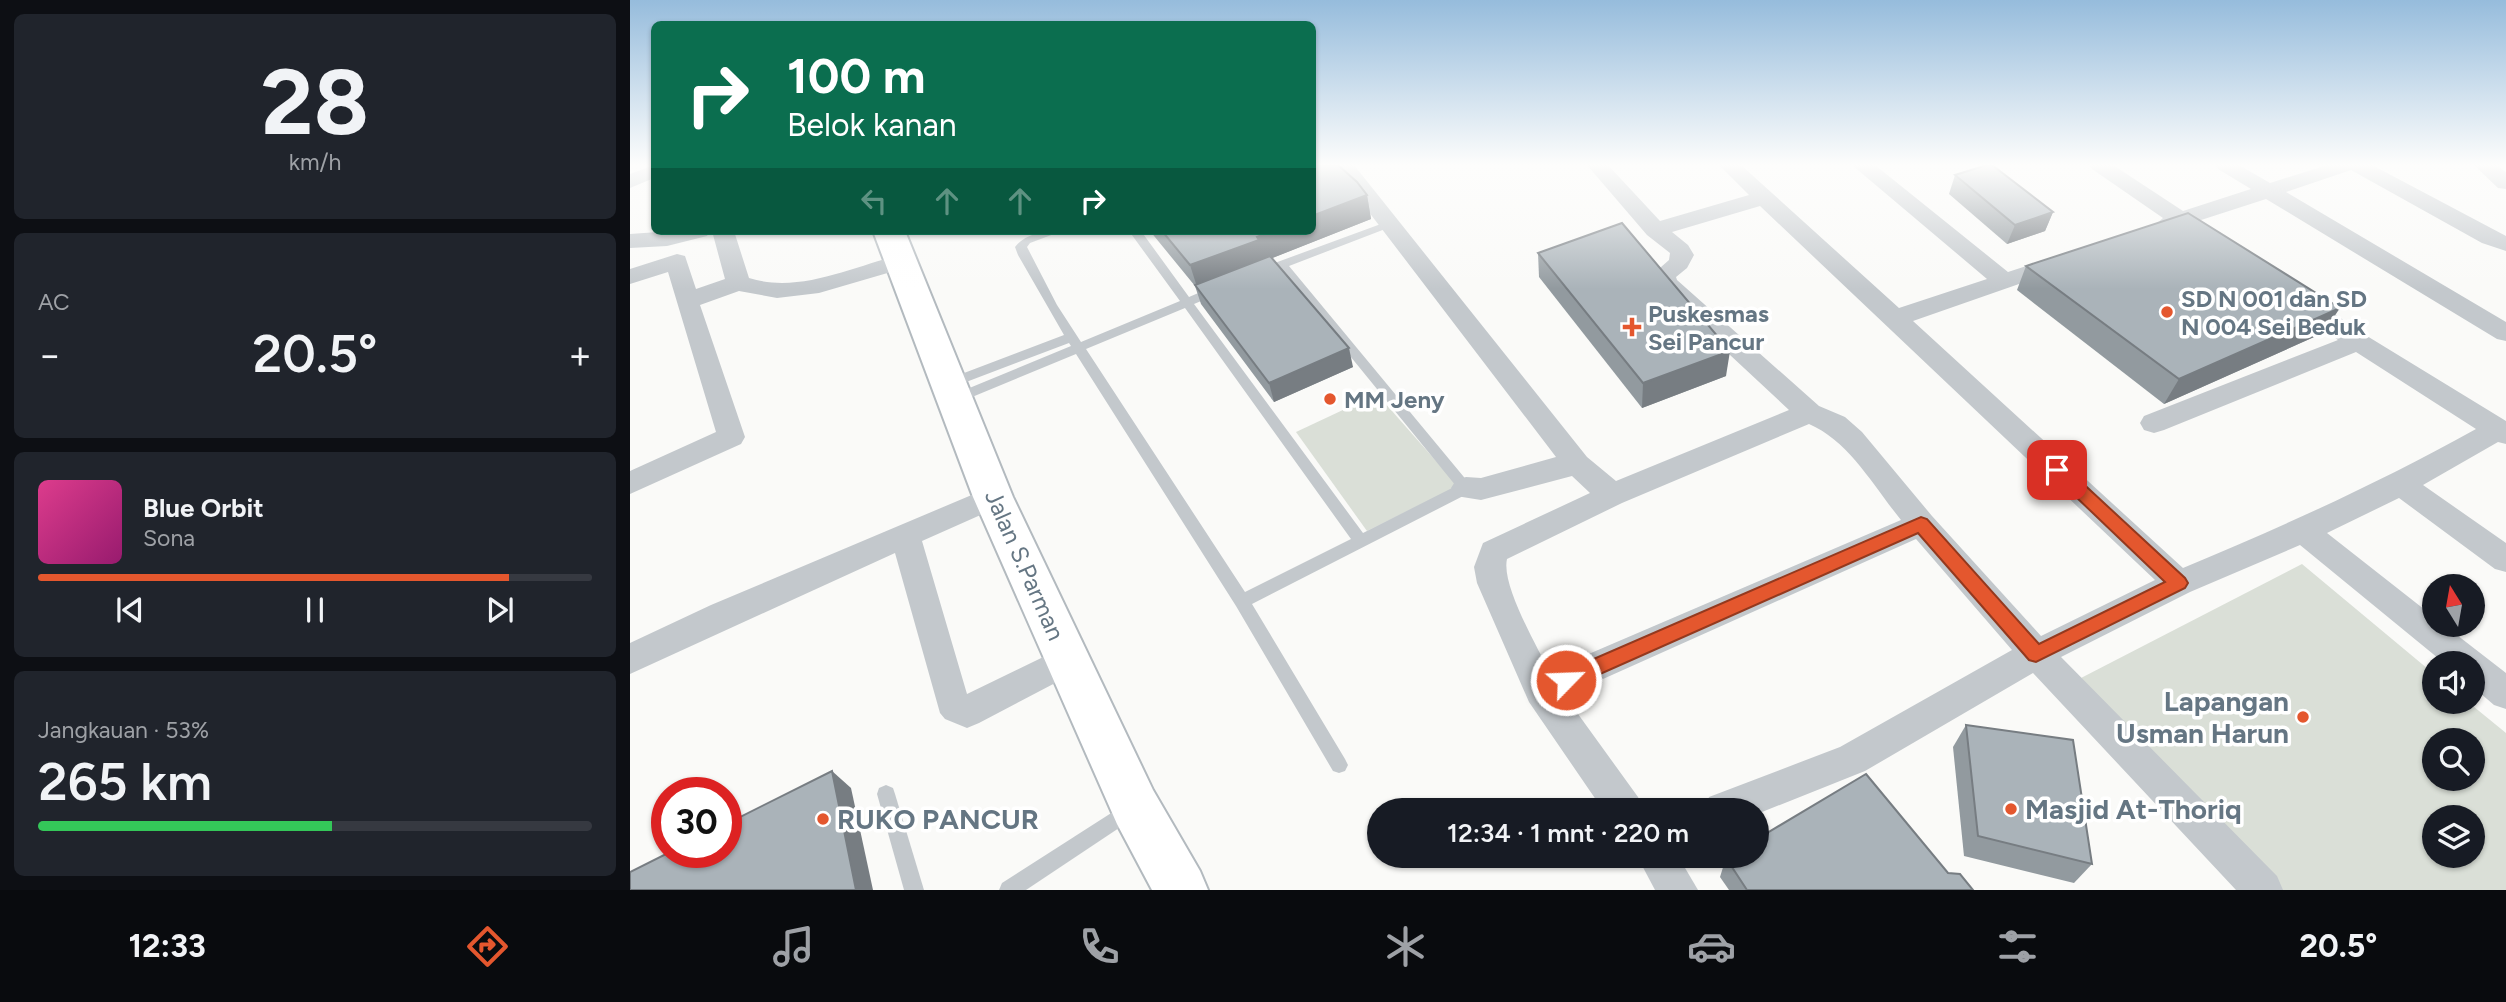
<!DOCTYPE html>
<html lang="id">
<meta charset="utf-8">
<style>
body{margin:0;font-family:Figtree,sans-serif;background:#20242c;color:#f1f3f6;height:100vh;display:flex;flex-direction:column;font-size:26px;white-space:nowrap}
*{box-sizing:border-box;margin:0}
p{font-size:23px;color:#9ea1a6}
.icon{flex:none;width:38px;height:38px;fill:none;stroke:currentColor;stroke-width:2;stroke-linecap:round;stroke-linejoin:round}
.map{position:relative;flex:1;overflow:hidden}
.details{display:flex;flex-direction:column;gap:14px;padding:14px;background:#0d0f14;width:630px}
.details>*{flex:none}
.guide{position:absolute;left:21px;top:21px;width:665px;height:214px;border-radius:10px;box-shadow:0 2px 5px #0004;background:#0b6e4f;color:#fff;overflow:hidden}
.needle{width:46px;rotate:349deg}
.fabs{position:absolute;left:1792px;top:574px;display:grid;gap:14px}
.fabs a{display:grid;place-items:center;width:63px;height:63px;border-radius:50%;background:#171b24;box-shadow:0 2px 5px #0004;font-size:35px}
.speed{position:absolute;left:21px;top:777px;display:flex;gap:14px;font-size:35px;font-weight:700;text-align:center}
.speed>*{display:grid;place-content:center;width:91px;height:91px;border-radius:50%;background:#171b24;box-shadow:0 2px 5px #0004;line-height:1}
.speed .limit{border:10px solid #d22;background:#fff;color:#111}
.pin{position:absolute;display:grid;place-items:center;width:60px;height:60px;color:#fff;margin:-30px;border-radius:14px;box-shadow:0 4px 10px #0006}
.me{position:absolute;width:77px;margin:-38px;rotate:66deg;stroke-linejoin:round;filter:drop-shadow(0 0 5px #0008)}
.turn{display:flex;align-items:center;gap:24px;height:147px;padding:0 21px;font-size:32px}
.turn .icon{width:91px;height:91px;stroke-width:2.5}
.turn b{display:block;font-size:49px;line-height:60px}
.lanes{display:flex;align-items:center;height:66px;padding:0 21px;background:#0003;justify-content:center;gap:35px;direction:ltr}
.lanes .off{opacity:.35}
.big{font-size:52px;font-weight:600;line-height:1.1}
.details .widget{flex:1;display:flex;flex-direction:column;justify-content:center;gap:10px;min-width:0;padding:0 24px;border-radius:10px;background:#20242c}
.details .dial{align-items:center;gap:0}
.dial b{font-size:91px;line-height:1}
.song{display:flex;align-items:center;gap:21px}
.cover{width:84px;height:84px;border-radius:10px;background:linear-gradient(135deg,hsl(330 70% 55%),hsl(320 70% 35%))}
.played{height:7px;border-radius:4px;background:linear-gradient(90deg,#e4572e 85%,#363941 85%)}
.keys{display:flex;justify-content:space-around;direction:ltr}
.heat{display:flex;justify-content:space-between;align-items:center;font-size:38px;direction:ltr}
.charge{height:10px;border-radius:5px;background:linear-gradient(90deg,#34c759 53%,#363941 0)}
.trip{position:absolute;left:737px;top:798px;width:402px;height:70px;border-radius:35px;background:#171b24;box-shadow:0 2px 5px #0004;font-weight:600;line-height:70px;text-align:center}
.tab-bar{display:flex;height:112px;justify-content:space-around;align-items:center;background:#090b0e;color:#9ea1a6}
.tab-bar .icon{width:49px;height:49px}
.tab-bar .active{color:#e4572e}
.tab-bar b{font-size:32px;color:#f1f3f6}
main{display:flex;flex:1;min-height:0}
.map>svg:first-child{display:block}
</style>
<main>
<section class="details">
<div class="widget dial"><b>28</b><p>km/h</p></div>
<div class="widget"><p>AC</p>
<div class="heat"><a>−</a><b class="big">20.5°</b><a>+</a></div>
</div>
<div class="widget">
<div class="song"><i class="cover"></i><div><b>Blue Orbit</b><p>Sona</p></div></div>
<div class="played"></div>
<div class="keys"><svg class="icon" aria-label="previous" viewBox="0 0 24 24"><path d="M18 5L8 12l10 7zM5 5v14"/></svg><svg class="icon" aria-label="pause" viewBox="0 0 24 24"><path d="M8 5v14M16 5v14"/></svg><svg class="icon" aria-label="next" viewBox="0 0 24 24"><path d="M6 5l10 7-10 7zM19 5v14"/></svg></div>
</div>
<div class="widget"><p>Jangkauan · 53%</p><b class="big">265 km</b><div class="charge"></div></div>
</section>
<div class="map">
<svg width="1876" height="890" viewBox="0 0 1876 890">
<rect width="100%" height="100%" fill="#fafaf8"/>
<g fill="#dadfd7" fill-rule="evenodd">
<polygon points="747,394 828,486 737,531 666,432"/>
<path d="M1672 564 1804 674V702H1838L1876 733V890H1651L1451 678ZM1804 740H1843V779H1804ZM1804 817H1843V856H1804Z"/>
</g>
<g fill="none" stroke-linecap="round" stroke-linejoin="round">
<g stroke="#b3babf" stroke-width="4">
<polygon id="secondary" points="243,231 275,231 383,497 523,790 570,871 578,890 522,890 487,824 343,497"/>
</g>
<g fill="#c3c8cc" fill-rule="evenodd">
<path d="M759 221 763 222V226L659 266 843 488 841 492 622 604 715 759 718 765 715 771 709 773 703 771 606 606 446 354 330 402H320L318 399 320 396 441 346 439 343 323 387 318 389 311 384 313 381 434 335 388 255 385 247C396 233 414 231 432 231L400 243 397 247 427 305 451 342 550 301 499 231H511L559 297 580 288H588L590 291 588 294 564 304 733 533 826 486 650 270H642L640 267 642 264ZM555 308 721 539 615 592 456 349Z"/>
<polygon points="256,785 263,788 265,794 294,890 274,890 247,794 249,788"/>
<polygon points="500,801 507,804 509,810 507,816 396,890 369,890 372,883"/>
</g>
<g fill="#c3c8cc" fill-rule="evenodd">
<polygon points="24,165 24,178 0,188 0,174"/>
<path d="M703 165H724L957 457 986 481 1159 410 1028 288 1022 275 1039 260 1040 253 1017 235 957 165H978L1030 221 1119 195 1089 165H1111L1269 308 1357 279 1222 165H1245L1378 272 1430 255 1438 257 1442 262 1438 267 1283 321 1553 568C1656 525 1749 483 1846 429L1726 352 1534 430 1524 433 1514 430 1510 423 1514 416 1708 340 1660 306 1657 301 1660 296 1669 293 1678 296 1737 336 1876 421V444L1868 442 1793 485 1876 543V572L1865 569 1769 498 1697 533 1804 617V625H1814L1876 673V709L1864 705 1843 687V663H1814L1670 545 1560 592 1431 657 1647 876 1653 890H1606L1403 673 1235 771 1127 814V810H1074L1079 797 1210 747 1382 650 1286 539 935 696 1008 797 1014 810H973L899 702 847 583 844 567 853 543 960 493 942 476 851 500 826 496 821 488 826 480 836 477 851 478 926 457ZM1130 206 1525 580 1411 636 1302 516 1232 432 1215 417 1189 406 1047 280 1046 277 1057 268 1064 255 1058 245 1042 232ZM1179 424C1219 441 1244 487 1271 520L919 671C907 646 871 585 877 559L992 503Z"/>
<path d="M1459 165H1483L1553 211 1621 189 1588 169 1585 165H1609L1640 183 1697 165H1742L1876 236V251L1852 243 1721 170 1656 192 1876 322V341L1867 339 1636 199 1568 221 1589 238 1586 243C1570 247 1560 236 1548 228L1537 231 1529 229 1526 224 1533 218 1462 169Z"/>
<polygon points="1844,165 1866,165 1876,172 1876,189 1868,188"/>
<polygon points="42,231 80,231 77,236 37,246 0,248 0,234"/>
<path d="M82 231H104L119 278C169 294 221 267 270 255L278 257 282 262 278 267 189 293 147 298 109 291 70 305 115 437 111 444 0 494V471L86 432 38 272 0 284V269L47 254 55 256 66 289 95 279Z"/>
<polygon points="363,486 373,489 378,497 373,505 292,541 337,694 438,645 450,650 455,660 450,670 349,723 337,728 315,719 310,713 265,553 0,674 0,643 81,605"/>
<polygon points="1007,856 1048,856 1068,890 1025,890"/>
</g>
<use href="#secondary" fill="#fff" fill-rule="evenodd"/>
</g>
<g fill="#929a9f">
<polygon points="1325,175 1423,212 1415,231 1377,244 1319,194"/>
<polygon points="737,195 741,219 642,258 723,367 644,402 571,304 565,286 520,231 682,231"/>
<polygon points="908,253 1096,376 1012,408 909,277"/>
<polygon points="1396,266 1693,333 1534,404 1387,290"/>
<polygon points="1336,725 1462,864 1444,883 1334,856 1323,747"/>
<polygon points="1096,858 1318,873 1343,890 1099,890 1090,877"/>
</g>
<g fill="#777d82">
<polygon points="737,195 741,219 635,261 568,290 560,265 642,231 682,231 682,216"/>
<polygon points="1423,212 1415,231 1377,244 1385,225"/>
<polygon points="1710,308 1693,333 1534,404 1549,379"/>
<polygon points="719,348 723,367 644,402 639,383"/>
<polygon points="1100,351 1096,376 1012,408 1013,383"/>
<polygon points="202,771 221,788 243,890 226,890"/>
</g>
<g fill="#aab3b9" stroke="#777d82" stroke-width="2">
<polygon points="682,165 708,165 727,182 737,195 682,216"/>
<polygon points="1357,165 1362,165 1423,212 1385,225 1325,175"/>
<polygon points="1558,213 1710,308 1549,379 1396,266"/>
<polygon points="992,223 1100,351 1013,383 908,253"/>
<polygon points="532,231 642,231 627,237 629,240 560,265"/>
<polygon points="640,256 719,348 639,383 565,285"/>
<polygon points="1336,725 1443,740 1462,864 1348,836"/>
<polygon points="202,771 226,890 0,890 0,872 40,852 96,852 96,824"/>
<polygon points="1236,774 1318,873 1330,874 1343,890 1117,890 1096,858 1099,856 1127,856 1127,839"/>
</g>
<linearGradient id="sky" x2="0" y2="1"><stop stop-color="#96bcdc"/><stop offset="0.57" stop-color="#fdfdfc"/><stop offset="1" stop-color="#fdfdfc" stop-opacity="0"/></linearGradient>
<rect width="1876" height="289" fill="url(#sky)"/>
<polygon fill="#e4572e" stroke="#94391e" stroke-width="2" points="1427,464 1433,465 1555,578 1558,583 1555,588 1406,662 1399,660 1288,533 943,686 936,688 929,686 927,680 929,674 1291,517 1297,519 1409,644 1535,582 1422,474 1419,470"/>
<g fill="#e4572e" stroke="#fff" stroke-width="2.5">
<circle cx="1537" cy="312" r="7"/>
<path d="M998.5 316.5h7v7h7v7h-7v7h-7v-7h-7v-7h7z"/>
<circle cx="700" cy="399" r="7"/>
<circle cx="1673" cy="717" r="7"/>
<circle cx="1381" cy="809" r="7"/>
<circle cx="193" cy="819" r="7"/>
</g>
<g text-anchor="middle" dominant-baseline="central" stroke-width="7" stroke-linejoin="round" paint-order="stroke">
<g font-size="24" font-weight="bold" fill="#657683" stroke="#fff" text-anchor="start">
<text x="1551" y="298">SD N 001 dan SD<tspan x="1551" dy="28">N 004 Sei Beduk</tspan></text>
<text x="1018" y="313">Puskesmas<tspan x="1018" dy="28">Sei Pancur</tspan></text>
<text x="714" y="399">MM Jeny</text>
</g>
<g font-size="24" fill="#657683" stroke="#fff">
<text transform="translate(395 565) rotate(66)">Jalan S.Parman</text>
</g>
<g font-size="28" font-weight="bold" fill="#657683" stroke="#fff" text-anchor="start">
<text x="1659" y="701" text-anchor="end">Lapangan<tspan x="1659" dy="32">Usman Harun</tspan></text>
<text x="1395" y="809">Masjid At-Thoriq</text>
<text x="207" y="819">RUKO PANCUR</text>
</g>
</g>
</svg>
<div class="fabs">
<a><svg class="needle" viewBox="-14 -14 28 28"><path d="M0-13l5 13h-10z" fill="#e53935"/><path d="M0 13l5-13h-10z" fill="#9ea1a6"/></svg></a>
<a><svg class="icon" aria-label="sound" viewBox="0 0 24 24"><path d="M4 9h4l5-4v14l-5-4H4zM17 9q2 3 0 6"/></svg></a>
<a><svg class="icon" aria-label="search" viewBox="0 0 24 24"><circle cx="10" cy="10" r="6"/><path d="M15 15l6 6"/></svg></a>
<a><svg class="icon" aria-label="layers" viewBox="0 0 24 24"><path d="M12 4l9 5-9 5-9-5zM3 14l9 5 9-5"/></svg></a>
</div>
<div class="speed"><div class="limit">30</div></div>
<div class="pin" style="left:1427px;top:470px;background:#d93025"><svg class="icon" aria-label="arrive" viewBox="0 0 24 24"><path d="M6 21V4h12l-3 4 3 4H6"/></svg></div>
<svg class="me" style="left:936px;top:680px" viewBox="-20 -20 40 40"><circle r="17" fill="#e4572e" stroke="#fff" stroke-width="3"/><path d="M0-11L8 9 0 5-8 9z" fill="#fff"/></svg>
<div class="trip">12:34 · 1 mnt · 220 m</div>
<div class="guide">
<div class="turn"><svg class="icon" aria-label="right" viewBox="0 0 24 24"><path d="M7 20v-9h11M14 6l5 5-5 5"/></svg><div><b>100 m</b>Belok kanan</div></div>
<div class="lanes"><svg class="icon off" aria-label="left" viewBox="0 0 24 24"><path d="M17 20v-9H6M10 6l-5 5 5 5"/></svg><svg class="icon off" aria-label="ahead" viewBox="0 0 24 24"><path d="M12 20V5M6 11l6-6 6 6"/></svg><svg class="icon off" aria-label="ahead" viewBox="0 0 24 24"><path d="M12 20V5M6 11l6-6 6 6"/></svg><svg class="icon" aria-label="right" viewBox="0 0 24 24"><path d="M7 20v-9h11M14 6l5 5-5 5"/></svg></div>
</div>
</div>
</main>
<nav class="tab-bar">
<b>12:33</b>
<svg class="icon active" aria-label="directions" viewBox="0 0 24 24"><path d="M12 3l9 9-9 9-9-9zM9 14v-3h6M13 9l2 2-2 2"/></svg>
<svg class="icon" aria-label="music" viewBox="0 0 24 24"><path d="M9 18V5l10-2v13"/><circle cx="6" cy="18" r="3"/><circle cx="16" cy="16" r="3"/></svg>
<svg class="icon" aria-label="phone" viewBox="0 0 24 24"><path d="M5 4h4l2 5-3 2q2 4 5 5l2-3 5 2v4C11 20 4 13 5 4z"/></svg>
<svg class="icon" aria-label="climate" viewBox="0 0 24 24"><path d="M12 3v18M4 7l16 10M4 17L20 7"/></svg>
<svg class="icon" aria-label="car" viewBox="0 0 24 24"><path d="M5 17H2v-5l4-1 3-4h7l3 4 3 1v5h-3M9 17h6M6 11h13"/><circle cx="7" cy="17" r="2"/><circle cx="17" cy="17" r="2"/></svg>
<svg class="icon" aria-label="filters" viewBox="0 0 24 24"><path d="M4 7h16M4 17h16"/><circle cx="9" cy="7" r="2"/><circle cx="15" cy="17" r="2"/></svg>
<b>20.5°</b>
</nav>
